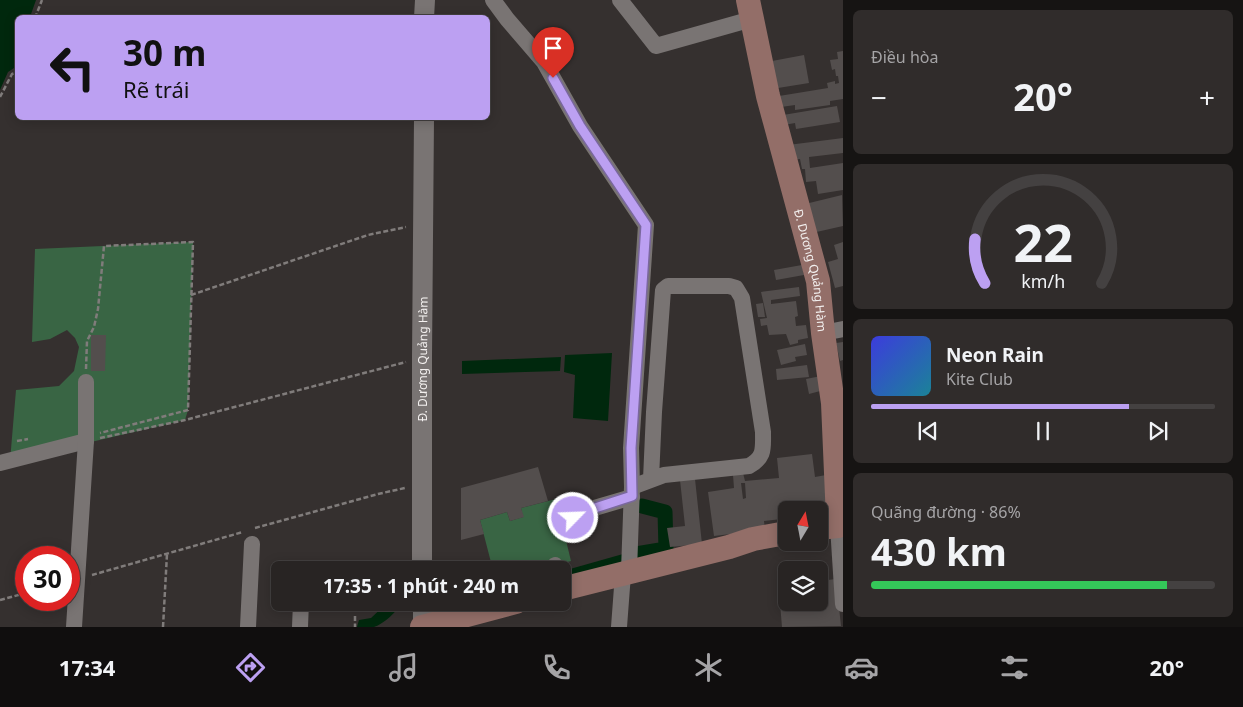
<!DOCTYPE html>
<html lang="vi">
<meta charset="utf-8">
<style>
body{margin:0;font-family:"Noto Sans",sans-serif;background:#302c2b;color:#f1f3f6;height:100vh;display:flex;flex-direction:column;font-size:19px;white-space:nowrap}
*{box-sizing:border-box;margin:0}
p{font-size:16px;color:#a5a4a6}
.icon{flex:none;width:28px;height:28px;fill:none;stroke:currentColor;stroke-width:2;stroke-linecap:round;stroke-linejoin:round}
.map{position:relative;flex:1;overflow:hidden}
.details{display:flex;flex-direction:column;gap:10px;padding:10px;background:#161413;width:400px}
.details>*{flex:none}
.hud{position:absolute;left:15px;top:15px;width:475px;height:105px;border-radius:8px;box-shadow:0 2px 12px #0003,0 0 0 1px #444141;background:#bca0f2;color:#111;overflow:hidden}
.needle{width:32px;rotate:10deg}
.controls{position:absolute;left:778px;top:501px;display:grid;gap:10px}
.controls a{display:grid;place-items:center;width:50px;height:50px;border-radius:8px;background:#282423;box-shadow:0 2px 12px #0003,0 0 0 1px #444141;font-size:25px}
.speed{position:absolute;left:15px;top:546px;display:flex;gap:10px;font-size:25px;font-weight:700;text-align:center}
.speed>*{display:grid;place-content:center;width:65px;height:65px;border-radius:50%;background:#282423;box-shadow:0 2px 12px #0003,0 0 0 1px #444141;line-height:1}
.speed .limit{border:8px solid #d22;background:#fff;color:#111}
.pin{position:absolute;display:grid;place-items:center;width:42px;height:42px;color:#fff;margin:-51px -21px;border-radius:50% 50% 50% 0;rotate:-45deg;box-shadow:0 0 5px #0007}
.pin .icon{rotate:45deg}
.me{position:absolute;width:55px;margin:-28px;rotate:66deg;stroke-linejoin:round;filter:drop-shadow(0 0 4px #0008)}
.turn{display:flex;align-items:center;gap:18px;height:105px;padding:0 25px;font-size:22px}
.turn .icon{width:65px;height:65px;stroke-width:2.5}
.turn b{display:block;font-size:35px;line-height:42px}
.big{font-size:38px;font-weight:700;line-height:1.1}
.details .widget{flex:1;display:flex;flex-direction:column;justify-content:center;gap:8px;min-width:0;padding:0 18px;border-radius:8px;background:#302c2b}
.details .dial{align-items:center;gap:0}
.dial svg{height:130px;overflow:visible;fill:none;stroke:#444141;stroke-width:7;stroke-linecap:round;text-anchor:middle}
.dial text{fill:#f1f3f6;stroke:none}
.song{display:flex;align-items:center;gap:15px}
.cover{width:60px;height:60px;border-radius:8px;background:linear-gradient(135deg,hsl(240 70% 55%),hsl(190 70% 35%))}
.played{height:5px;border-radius:2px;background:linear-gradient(90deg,#bca0f2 75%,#444141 75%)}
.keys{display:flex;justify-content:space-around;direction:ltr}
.heat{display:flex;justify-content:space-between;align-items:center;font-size:28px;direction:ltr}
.charge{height:8px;border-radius:4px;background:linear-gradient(90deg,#34c759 86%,#444141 0)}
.trip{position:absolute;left:271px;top:561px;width:300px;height:50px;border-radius:8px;background:#282423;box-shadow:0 2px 12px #0003,0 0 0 1px #444141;font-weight:700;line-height:50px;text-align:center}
.tab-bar{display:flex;height:80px;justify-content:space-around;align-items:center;background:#100e0e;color:#a5a4a6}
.tab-bar .icon{width:35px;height:35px}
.tab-bar .current{color:#bca0f2}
.tab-bar b{font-size:22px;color:#f1f3f6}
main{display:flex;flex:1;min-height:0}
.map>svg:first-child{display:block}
</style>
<main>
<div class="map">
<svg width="843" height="627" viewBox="0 0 843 627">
<rect width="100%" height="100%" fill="#35302f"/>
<g fill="#396544">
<polygon points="193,242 188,410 185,420 10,461 16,390 59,386 74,371 79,347 75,338 67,330 50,339 32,342 35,249"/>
<polygon points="556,499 571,561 538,570 493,570 480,520 507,512 510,521 523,517 521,508"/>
</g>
<g fill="#00280d">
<polygon points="0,0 36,0 30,17 18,18 17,66 8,72 0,90"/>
<polygon points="612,353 608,421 573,418 575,375 564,372 565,355"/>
<polygon points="561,357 560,371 462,374 462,361"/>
<polygon points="623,554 624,563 563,579 563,571"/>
<path d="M387 603H402C397 611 384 624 374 627 369 627 362 627 357 627L359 620 371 618Z"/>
</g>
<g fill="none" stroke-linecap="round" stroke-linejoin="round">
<polyline stroke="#00280d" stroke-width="15" points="636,554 666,549 665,512 642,506"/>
</g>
<g fill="#534e4d" fill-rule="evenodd">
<polygon points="843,51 843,99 830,101 830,105 795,110 795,105 781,107 779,96 828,88 827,83 835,81 835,84 839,83 838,76 836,76 835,69 832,70 830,60 838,59 837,52"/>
<polygon points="804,55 809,83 778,88 772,61"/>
<polygon points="837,106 840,122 796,129 795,123 784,125 783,115"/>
<polygon points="843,138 843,153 809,157 810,168 843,163 843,190 818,194 816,181 806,182 805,169 802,169 800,159 790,160 788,145"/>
<polygon points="842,195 843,226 812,233 801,205"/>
<polygon points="843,242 843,286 835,288 828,262 838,259 834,245"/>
<polygon points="802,265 804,275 776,280 774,270"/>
<polygon points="799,287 800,296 771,300 771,304 796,301 798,316 795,317 796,326 806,325 808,338 798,340 798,343 790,345 786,334 769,335 767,325 761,326 760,319 767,318 761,292"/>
<polygon points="763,303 765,317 758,317 756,304"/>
<polygon points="91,335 106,335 105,371 91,371"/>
<polygon points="843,342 843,360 840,361 836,343"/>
<polygon points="805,344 807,355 795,357 796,361 781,365 777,350"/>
<polygon points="807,365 809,377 777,380 776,369"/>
<polygon points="821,376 824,390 809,394 806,379"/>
<path d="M812 454 815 477 826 475 827 516 819 517V510H786V521L782 522V519L764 521 765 530 714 536 708 492 734 488 733 475 743 473 745 481 779 478 777 458ZM741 483H745L746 498 743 499Z"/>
<polygon points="538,467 548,501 521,508 524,517 510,521 507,512 480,520 484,534 461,540 461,488"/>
<polygon points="695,479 702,544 670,547 667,528 685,526 680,480"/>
<polygon points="836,579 841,626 782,627 780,603 819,602 819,581"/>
</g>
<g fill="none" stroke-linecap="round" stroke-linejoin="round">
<g stroke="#807c7b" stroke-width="2.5" stroke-dasharray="5 2.5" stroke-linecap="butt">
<polyline points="35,18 42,0"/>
<polyline points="0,97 12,74 18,72"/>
<polyline points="191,295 368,235 406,227"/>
<polyline points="86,369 87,341 94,327 98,309 104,246 193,242 188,410 100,433"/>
<polyline points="100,438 185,420 406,362"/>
<polyline points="17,441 28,439"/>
<polyline points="255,528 378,494 405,488"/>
<polyline points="92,575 243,532"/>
<polyline points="0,600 26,593"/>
<polyline points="355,616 355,627"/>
<polyline points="163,627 167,554"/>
</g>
<g stroke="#797473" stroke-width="16">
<polyline points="493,0 507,19 544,62 580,126 646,225 631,448 632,487 629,571"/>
<polyline points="620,0 656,46 752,19"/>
<polyline points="823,333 843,329"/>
<polyline points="0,463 86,441"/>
<path d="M632 487 664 475 749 466C765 457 763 449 763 432L742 298 736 288 729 286H668L663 290 654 412 651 479"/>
<polyline points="573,518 591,509 632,497"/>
<polyline points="838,526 843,604"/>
<polyline points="555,565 556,570"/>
<polyline points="74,627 86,441 86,382"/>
<polyline points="248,627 252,544"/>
<polyline points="300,627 301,602"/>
<polyline points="619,627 623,574"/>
</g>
<g stroke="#797473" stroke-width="20">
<polyline points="424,18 425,0"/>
<path id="s1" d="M422 570V358L424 118"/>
<polyline points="423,602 423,627"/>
</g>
<g stroke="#936e68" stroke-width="24">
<path id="s2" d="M748 0 768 96 818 281 823 333 833 403 838 519V526L819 528"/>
<polyline points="562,589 729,547 753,539 786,533"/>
<polyline points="422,627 516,602"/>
</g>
</g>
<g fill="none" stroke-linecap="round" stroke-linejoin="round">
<g stroke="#7a689d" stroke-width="12">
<polyline id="route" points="553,78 580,126 646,225 631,448 632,496 592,509 573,518"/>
</g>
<use href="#route" stroke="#bca0f2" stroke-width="9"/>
</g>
<g text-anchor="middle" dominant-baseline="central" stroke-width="5" stroke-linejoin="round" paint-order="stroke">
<g font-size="12" fill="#f3f0ef" stroke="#35302f">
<text stroke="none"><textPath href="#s2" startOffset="278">Đ. Dương Quảng Hàm</textPath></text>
<text stroke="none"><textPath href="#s1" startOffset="211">Đ. Dương Quảng Hàm</textPath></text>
</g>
</g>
</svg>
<div class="controls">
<a><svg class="needle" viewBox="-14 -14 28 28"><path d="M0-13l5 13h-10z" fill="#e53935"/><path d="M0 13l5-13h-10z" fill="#a5a4a6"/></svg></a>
<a><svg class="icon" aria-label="layers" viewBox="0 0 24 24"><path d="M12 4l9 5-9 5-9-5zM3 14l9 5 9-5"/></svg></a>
</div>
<div class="speed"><div class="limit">30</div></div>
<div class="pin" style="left:553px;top:78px;background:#d93025"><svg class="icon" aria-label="arrive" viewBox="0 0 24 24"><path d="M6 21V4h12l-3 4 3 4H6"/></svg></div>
<svg class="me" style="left:573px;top:518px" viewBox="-20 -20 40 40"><circle r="17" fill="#bca0f2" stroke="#fff" stroke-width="3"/><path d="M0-11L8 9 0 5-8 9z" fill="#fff"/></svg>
<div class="trip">17:35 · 1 phút · 240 m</div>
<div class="hud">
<div class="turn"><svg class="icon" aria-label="left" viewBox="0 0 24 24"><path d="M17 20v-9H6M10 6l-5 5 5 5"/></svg><div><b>30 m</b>Rẽ trái</div></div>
</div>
</div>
<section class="details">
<div class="widget"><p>Điều hòa</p>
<div class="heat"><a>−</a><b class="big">20°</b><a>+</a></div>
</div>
<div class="widget dial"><svg viewBox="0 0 100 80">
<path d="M14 69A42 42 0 1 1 86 69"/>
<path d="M14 69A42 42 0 0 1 8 42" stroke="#bca0f2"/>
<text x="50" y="56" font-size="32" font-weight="700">22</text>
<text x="50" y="72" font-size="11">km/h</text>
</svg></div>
<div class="widget">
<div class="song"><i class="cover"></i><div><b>Neon Rain</b><p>Kite Club</p></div></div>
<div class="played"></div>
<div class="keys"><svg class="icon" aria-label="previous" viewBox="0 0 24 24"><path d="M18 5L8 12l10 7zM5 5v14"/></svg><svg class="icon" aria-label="pause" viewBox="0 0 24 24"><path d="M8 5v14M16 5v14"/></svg><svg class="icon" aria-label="next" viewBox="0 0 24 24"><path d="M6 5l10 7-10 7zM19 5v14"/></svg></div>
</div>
<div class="widget"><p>Quãng đường · 86%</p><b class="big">430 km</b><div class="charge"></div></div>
</section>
</main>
<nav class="tab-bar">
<b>17:34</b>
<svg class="icon current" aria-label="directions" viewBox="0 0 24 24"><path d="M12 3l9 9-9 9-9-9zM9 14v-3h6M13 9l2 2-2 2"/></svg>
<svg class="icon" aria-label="music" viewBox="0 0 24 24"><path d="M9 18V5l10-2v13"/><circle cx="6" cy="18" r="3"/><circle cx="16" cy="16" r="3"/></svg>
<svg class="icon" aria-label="phone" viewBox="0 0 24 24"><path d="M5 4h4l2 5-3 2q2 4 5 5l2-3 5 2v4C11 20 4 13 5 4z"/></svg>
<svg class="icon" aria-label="climate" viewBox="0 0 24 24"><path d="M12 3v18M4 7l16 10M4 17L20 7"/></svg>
<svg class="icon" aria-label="car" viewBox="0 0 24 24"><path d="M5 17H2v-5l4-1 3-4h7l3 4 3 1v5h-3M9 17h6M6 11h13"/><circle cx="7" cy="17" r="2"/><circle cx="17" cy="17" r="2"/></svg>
<svg class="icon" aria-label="filters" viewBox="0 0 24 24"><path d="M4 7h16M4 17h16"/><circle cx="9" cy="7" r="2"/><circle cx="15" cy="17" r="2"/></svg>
<b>20°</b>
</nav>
